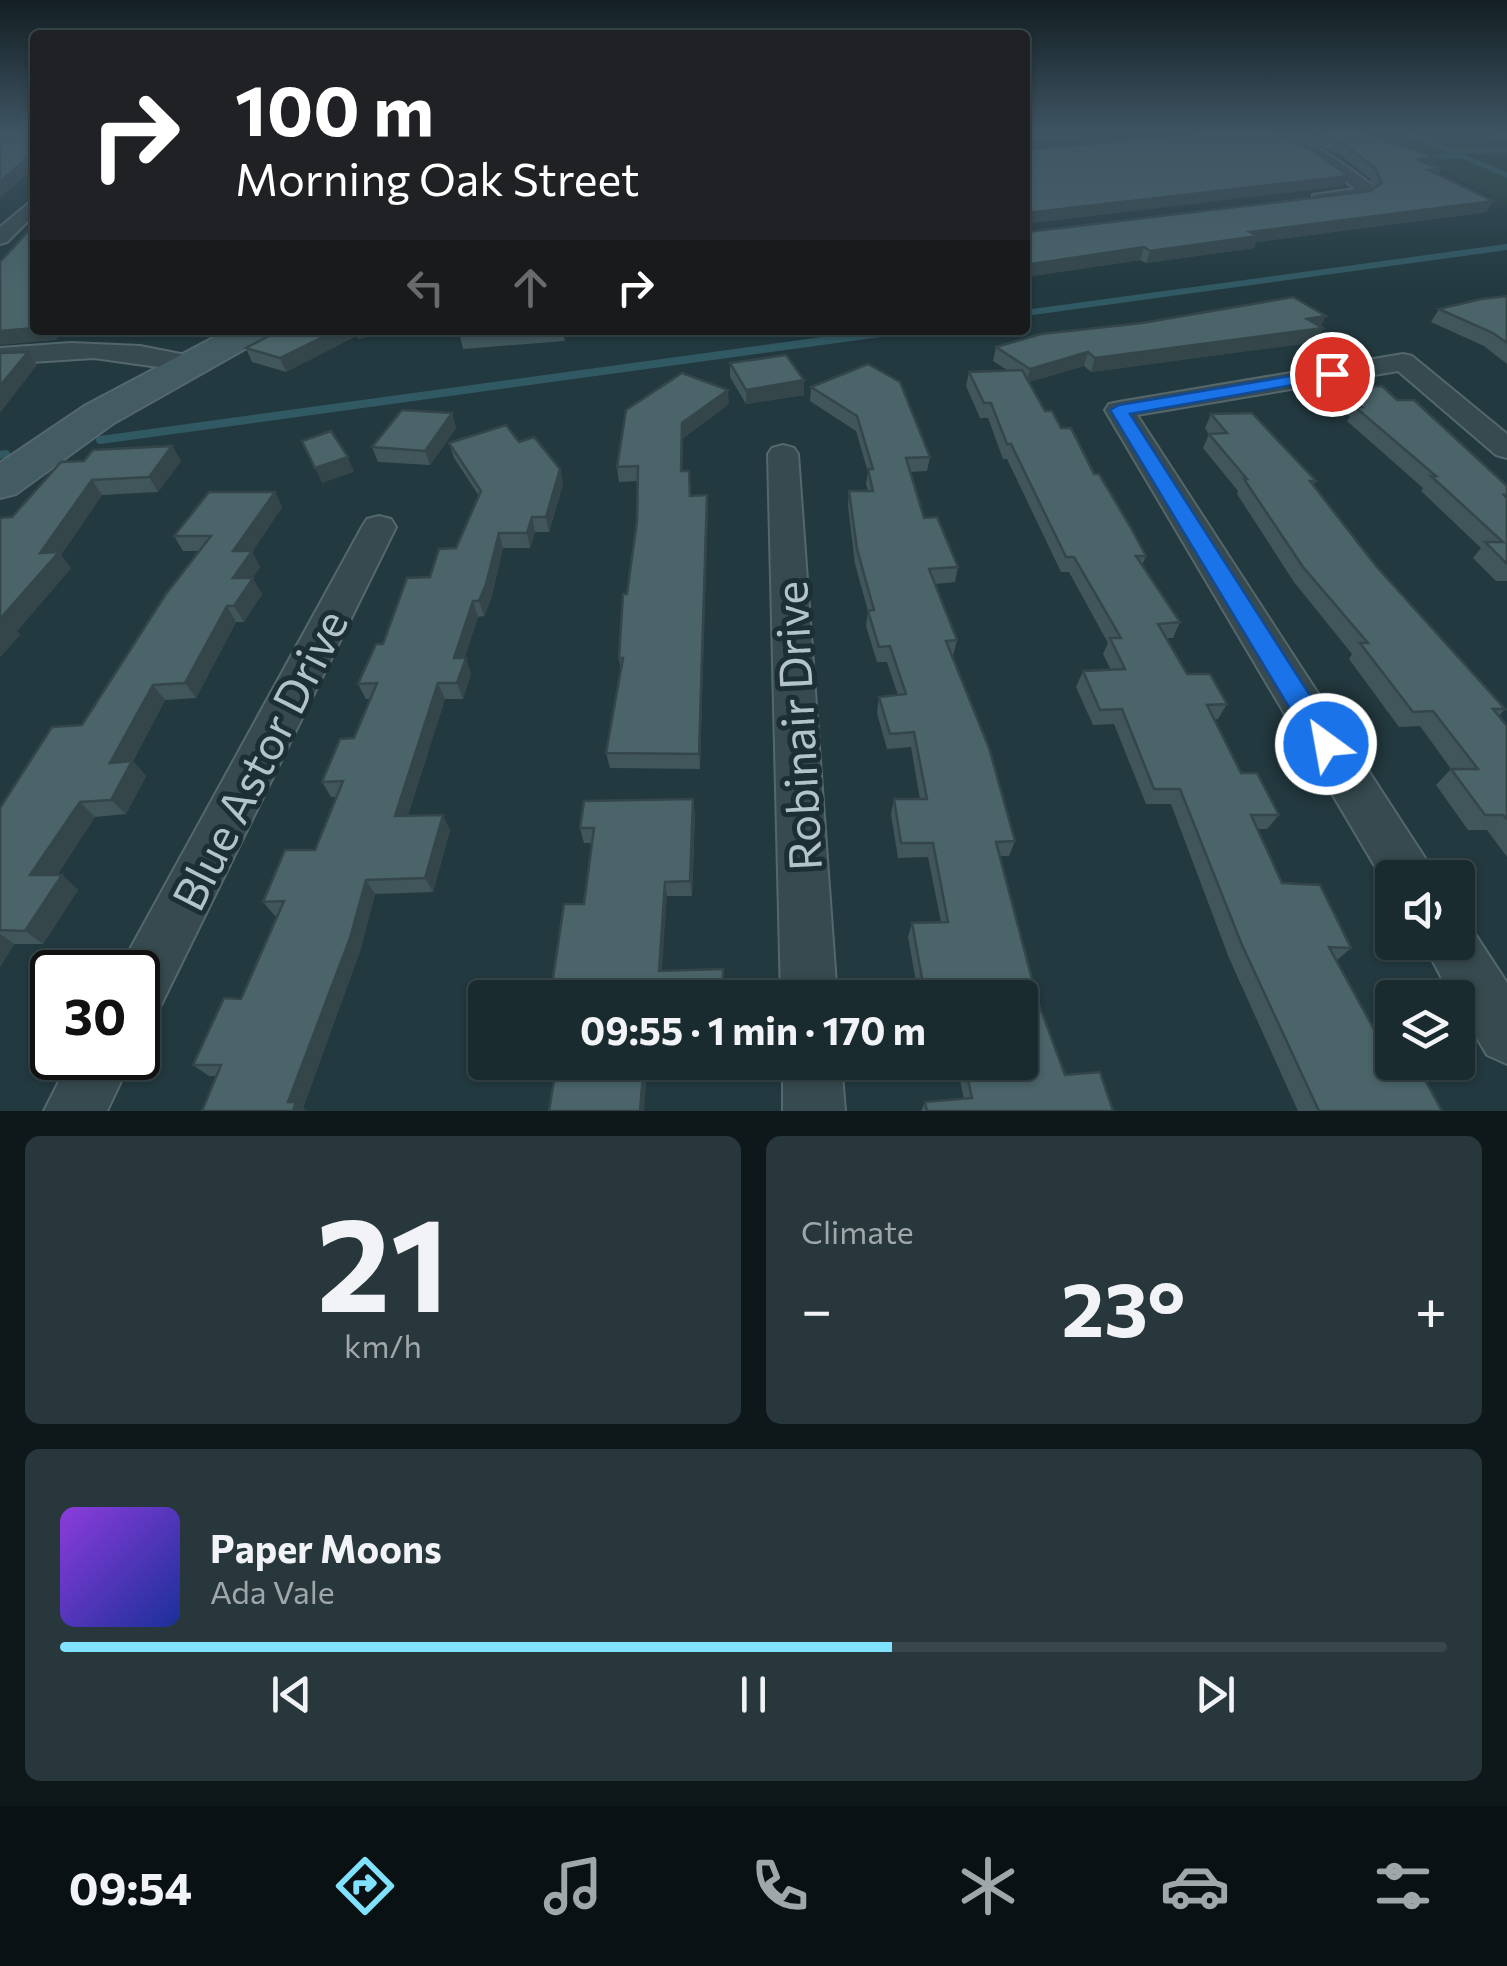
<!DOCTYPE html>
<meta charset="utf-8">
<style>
body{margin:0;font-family:Commissioner,sans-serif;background:#27373b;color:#f1f3f6;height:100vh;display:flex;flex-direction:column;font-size:38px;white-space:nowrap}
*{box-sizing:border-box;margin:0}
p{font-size:32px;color:#9fa7aa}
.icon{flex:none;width:55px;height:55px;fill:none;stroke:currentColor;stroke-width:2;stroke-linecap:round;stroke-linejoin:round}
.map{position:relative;height:1111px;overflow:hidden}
.drawer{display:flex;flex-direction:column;gap:25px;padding:25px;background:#0e181a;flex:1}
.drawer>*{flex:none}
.hud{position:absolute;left:30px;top:30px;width:1000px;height:305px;border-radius:10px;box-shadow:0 2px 8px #0004,0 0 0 2px #38474b;background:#202124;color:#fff;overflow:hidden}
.fabs{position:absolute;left:1375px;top:860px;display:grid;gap:20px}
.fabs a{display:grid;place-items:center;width:100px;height:100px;border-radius:10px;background:#1a2b2f;box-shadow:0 2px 8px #0004,0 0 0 2px #38474b;font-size:50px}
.speed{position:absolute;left:30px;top:950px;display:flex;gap:20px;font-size:50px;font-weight:700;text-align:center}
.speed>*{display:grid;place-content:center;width:130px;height:130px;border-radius:50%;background:#1a2b2f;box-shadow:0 2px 8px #0004,0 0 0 2px #38474b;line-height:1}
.speed .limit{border:5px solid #111;border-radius:15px;background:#fff;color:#111}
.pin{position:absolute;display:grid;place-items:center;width:85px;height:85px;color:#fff;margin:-42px;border:5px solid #fff;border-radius:50%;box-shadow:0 2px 10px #0007}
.me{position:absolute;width:110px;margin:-55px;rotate:328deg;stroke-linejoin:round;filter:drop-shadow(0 0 8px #0008)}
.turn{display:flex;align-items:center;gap:35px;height:210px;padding:0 40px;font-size:45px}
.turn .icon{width:130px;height:130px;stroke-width:2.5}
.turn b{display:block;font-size:70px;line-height:85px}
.lanes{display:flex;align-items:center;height:95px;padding:0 40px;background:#0003;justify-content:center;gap:50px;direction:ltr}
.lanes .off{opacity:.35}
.big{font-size:75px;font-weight:700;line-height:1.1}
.drawer .card{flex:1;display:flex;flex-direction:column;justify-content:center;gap:15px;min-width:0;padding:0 35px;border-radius:15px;background:#27373b}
.drawer .dial{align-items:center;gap:0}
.dial b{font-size:130px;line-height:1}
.song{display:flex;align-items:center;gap:30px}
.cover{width:120px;height:120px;border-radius:15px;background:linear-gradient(135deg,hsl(270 70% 55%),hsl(230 70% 35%))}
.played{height:10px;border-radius:5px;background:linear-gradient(90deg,#81e2ff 60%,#38474b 60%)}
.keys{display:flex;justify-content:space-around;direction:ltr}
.heat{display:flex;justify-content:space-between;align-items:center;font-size:55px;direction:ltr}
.drawer .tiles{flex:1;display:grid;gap:25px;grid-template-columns:1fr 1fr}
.card:last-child{grid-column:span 2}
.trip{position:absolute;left:468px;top:980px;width:570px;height:100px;border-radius:10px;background:#1a2b2f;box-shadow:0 2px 8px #0004,0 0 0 2px #38474b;font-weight:700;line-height:100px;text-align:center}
.menu{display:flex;height:160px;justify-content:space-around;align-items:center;background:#0a1113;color:#9fa7aa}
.menu .icon{width:70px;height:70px}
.menu .selected{color:#81e2ff}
.menu b{font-size:45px;color:#f1f3f6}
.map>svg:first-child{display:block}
</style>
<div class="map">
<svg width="1507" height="1111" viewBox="0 0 1507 1111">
<rect width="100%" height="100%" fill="#22393f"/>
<polygon fill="#244038" points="1357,131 1451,131 1507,152 1507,206 1413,153"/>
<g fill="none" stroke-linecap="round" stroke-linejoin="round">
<g stroke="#315963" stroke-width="5">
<polyline points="1402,131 1507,175"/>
<polyline points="1458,151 1507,150"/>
<polyline points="1427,157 1464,156"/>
</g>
<polyline stroke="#315963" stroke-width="6" points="1025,313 1507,247"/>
<g stroke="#315963" stroke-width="8">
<polyline points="100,440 902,330"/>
<polyline points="0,455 6,454"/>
</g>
<g stroke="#54676d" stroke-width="4">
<g id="street">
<path d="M1256 131C1300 131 1338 159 1372 185L1373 193 1364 198 1313 203V195L1355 189 1323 163Z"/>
<polygon points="35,198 35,214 7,242 0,244 0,227"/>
<polygon points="71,343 140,346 196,357 200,363 187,371 94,358 0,364 0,348"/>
<polygon points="1403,354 1412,356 1507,434 1507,458 1496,455 1398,371 1137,415 1427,861 1434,878 1392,878 1392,895 1105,410 1109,404 1119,402"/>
<polygon points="783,445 794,448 798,454 837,998 781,998 768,454 772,448"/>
<polygon points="379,516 391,519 396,527 158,1011 138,1019 138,972 118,971 362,527 367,519"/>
<polygon points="1458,919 1468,923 1507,983 1507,1064 1487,1055 1458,1006 1458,998 1452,998 1423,942 1458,942"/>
<polygon points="71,1058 132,1058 107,1111 44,1111"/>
<polygon points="783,1062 841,1062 845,1111 783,1111"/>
</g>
</g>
<g stroke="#54676d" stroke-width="4">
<polygon id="secondary" points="228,330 271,330 266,337 114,423 16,494 0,498 0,463 86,405"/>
</g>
<use href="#street" fill="#364a4f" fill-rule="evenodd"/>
<use href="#secondary" fill="#435b62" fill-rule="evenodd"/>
</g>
<g fill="#40565b">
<polygon points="1272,131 1359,131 1436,157 1432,165 1441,169 1438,174 1487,212 1256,242 1254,248 1146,263 1140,260 1025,277 1025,229 1028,232 1370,191 1374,188 1370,179 1342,156 1305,139"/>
<polygon points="1496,131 1507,131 1507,139 1492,137"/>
<polygon points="1507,296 1507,364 1484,346 1431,322 1439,309"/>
<polygon points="1321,327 1323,328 1316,342 1091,372 1084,366 1029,382 1045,411 1061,428 1094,474 1146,556 1142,565 1180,622 1173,638 1166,638 1187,674 1227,704 1218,719 1214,720 1241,773 1279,815 1267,829 1258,829 1282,883 1351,948 1336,961 1377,1035 1442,1111 1298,1111 1229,958 1171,804 1146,804 1114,724 1093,725 1076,687 1083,671 1111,670 1103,654 1108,643 1069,572 1061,572 1007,459 1003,459 988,418 980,418 966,386 969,372 1007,370 993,361 996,347"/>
<polygon points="280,330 382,330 360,339 356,336 286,372 252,362 246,348"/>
<polygon points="462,330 610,330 564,337 565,341 463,349 460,336"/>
<polygon points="730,363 804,395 746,404 730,377"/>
<polygon points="811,387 930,457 927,471 910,472 924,518 958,567 955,582 935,584 957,640 953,656 952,656 1015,841 1009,856 1000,856 1038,1002 1065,1075 1113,1111 921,1111 925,1102 964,1099 956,1062 1020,1062 1020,998 919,998 908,937 912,923 941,922 928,857 898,858 891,814 894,799 920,799 911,747 887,749 877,713 879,697 898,695 887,662 877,662 866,626 868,611 855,564 848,506 849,491 868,491 866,484 868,472 856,431 810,401"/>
<polygon points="1341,387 1397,400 1507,486 1507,581 1496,581 1473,558 1481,548 1421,491 1423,488 1347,421 1350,417 1334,401"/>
<polygon points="729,404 683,438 682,471 690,496 707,495 700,769 610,768 606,753 621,671 619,658 637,521 638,481 619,482 617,467"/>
<polygon points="452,413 456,428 430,465 378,462 372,447"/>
<polygon points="1211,414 1316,481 1313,485 1376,566 1505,709 1499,716 1507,726 1507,857 1487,830 1468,830 1436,785 1451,769 1420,726 1399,727 1349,659 1352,654 1294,582 1237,494 1238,491 1203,448 1209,434 1205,428"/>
<polygon points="519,442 560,469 563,484 549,532 535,532 530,548 503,548 491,599 484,616 478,617 464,658 471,674 463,699 445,699 408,815 450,830 433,892 375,894 360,951 303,1108 306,1111 202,1111 217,1076 209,1076 193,1065 241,999 278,916 275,916 263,902 315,850 336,797 331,797 322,782 354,738 370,699 366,699 358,684 383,644 430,577 456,548 479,496 454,458 449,443"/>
<polygon points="172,446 181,461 158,492 102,495 61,555 71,568 17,631 20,635 0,657 0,518 12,517 84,461"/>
<polygon points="275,492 282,507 252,552 260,567 252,578 262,594 244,622 236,622 196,698 165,700 133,761 146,776 126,814 95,817 57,875 62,875 78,890 43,944 14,944 0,967 0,808 82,725 199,551 183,551 174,536"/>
<polygon points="695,814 692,896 667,896 584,904 592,843 584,843 580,828"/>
</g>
<g fill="#34464a">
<polygon points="1050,131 1144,131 1025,143 1025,134"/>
<polygon points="35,151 35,167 0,198 0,182"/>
<polygon points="1436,157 1431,167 1418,160"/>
<polygon points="1349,176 1344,186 1025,224 1027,213"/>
<polygon points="1493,201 1487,212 1256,242 1254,248 1146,263 1150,251 1250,232"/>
<polygon points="1144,247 1140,260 1025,277 1025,265"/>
<polygon points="1326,316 1320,329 1323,328 1316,342 1091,372 1095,358"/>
<polygon points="35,328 35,330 63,330 56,340 0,345 0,331"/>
<polygon points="337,330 353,330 356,336 286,372 280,358"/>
<polygon points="357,330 382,330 360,339"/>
<polygon points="563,330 610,330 564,337"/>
<polygon points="28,352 37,365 0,413 0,386"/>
<polygon points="1088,352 1084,366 1026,383 1030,369"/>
<polygon points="804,380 804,395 746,404 746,390"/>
<polygon points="728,390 729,404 683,438 682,486 682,423"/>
<polygon points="452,413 456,428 430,465 425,451"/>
<polygon points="172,446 181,461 158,492 149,477"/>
<polygon points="348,457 354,472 322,483 315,468"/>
<polygon points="560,469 563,484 549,532 546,517"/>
<polygon points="92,480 102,495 61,555 71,568 17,631 20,635 0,657 0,620 40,553"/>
<polygon points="275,492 282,507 252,552 260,567 242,594 233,578 233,551"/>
<polygon points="707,495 708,510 700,769 699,754"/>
<polygon points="532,517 535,532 530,548 527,533"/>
<polygon points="499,533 503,548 491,599 484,616 479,601"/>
<polygon points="253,578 262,594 244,622 234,606"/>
<polygon points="473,601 478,617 459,674 454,658"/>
<polygon points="227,606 236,622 196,698 185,683"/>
<polygon points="466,658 471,674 463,699 457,683"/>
<polygon points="438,683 445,699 403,830 395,816"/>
<polygon points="153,685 165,700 133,761 146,776 126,814 111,800 110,763"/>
<polygon points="693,799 695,814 692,896 690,881"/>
<polygon points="80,802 95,817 47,890 30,875"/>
<polygon points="443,815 450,830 433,892 425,878"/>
<polygon points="62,875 78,890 43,944 25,931"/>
<polygon points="366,880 375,894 360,951 303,1108 306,1111 293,1111 288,1102"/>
<polygon points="665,882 667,896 661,984 659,971"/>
<polygon points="0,934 14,944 0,967"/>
<polygon points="644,1062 648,1062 644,1111 640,1111"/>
</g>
<g fill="#4a646a" stroke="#34464a" stroke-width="2.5">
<polygon points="0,131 35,131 35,151 0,182"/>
<polygon points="1222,131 1272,131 1309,148 1349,176 1027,213 1025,222 1025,147 1027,150"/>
<polygon points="1313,131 1359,131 1436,157 1418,160 1441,169 1429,170 1493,201 1250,232 1258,236 1150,251 1144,247 1025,265 1025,229 1028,232 1370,191 1382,183 1375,168 1347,146"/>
<polygon points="35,224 35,328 0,331 0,262"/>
<polygon points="1507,296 1507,343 1493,333 1439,309 1481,299"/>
<polygon points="1293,297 1326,316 1307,319 1323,328 1095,358 1088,352 1030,369 996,347 1041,334 1142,323"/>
<polygon points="280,330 337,330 280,358 246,348"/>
<polygon points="462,330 531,330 460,336"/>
<polygon points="28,352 0,386 0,353"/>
<polygon points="786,355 804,380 746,390 730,363"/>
<polygon points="868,364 900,382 930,457 906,458 924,518 937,517 958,567 929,569 957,640 946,641 989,748 1015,841 996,842 1038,1002 1065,1075 1100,1072 1113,1111 927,1111 925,1102 972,1098 964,1062 1020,1062 1020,998 949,998 947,988 924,989 912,923 948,922 933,843 901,843 894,799 927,799 914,732 890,734 879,697 906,694 890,646 879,647 868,611 874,610 857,549 849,491 873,491 868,469 873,469 857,416 811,387"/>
<polygon points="1022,370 1045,411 1052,411 1061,428 1071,428 1094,474 1099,474 1131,528 1146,556 1136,556 1180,622 1158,624 1187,674 1210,674 1227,704 1207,705 1241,773 1257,773 1279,815 1251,815 1282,883 1320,885 1351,948 1329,947 1377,1035 1392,1035 1392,1062 1415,1062 1442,1111 1319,1111 1242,945 1180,789 1154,789 1122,709 1100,710 1083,671 1125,669 1110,638 1121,638 1074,557 1066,557 1011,444 1007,444 991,403 984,403 969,372"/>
<polygon points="682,373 728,390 682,423 681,471 689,471 690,496 707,495 699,754 606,753 623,658 619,658 623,594 627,594 637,521 638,466 617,467 626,410"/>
<polygon points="1382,386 1397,400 1414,400 1507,486 1507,495 1504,495 1507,498 1507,564 1485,542 1503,542 1431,476 1436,476 1355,407 1362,407 1341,387"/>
<polygon points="402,410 452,413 425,451 372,447"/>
<polygon points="1252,413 1316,481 1310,481 1376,566 1505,709 1493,709 1507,726 1507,819 1503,815 1485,815 1451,769 1478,769 1433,711 1413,712 1360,643 1368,643 1303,567 1244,479 1247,479 1209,434 1227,433 1211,414"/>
<polygon points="506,425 519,442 534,437 560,469 546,517 532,517 527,533 499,533 486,584 479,601 473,601 454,658 466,658 457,683 438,683 395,816 443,815 425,878 366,880 350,938 288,1102 296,1102 293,1111 202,1111 221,1065 193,1065 224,998 241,999 284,901 263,902 285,850 315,850 343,781 322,782 340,739 354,738 377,683 358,684 376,644 383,644 407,578 430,577 439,549 456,548 481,491 449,443"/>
<polygon points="331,431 348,457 315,468 302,441"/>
<polygon points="172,446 149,477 92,480 40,553 59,552 0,619 0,518 12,517 61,462 84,461 93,450"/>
<polygon points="209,492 275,492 233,551 252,551 233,578 253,578 234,606 227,606 185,683 153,685 110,763 132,761 111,800 80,802 30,875 62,875 25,931 0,930 0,808 52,727 82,725 166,594 211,536 174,536"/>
<polygon points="693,799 690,881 665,882 659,971 723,969 723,998 550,998 564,904 584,904 594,828 580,828 584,801"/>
<polygon points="557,1062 644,1062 640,1111 549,1111"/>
</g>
<linearGradient id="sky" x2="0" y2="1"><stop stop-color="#131f23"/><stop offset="0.46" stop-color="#3e5463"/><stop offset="1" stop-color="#3e5463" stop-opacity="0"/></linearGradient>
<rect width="1507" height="287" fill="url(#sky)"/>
<polygon fill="#1a73e8" stroke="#114b97" stroke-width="2.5" points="1332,369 1340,374 1338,377 1130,414 1336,736 1340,744 1336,752 1326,756 1316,752 1110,410 1119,405"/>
<g text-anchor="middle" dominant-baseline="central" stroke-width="10" stroke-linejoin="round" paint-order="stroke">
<g font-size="45" fill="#b2c4ca" stroke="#1b2f34">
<text transform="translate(796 726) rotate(-93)">Robinair Drive</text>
<text transform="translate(258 759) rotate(-63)">Blue Astor Drive</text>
</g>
</g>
</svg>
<div class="fabs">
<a><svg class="icon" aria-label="sound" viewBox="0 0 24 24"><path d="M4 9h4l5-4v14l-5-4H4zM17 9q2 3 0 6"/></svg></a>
<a><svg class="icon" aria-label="layers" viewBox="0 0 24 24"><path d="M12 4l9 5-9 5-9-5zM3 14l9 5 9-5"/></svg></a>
</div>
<div class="speed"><div class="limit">30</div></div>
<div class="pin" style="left:1332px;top:374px;background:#d93025"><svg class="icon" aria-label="arrive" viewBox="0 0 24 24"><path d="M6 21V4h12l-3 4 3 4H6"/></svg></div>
<svg class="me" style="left:1326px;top:744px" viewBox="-20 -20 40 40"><circle r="17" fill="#1a73e8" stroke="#fff" stroke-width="3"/><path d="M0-11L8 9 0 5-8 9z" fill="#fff"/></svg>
<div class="trip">09:55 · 1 min · 170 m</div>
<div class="hud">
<div class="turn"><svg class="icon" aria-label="right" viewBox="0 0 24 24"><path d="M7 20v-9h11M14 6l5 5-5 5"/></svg><div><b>100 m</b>Morning Oak Street</div></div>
<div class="lanes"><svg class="icon off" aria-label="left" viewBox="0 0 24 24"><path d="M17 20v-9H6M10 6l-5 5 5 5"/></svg><svg class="icon off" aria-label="ahead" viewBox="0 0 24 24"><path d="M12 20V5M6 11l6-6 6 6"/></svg><svg class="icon" aria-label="right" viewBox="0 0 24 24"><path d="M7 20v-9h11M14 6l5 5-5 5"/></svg></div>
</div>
</div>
<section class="drawer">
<div class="tiles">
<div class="card dial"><b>21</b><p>km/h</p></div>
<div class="card"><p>Climate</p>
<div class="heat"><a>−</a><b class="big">23°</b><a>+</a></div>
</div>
<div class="card">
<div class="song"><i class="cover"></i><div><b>Paper Moons</b><p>Ada Vale</p></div></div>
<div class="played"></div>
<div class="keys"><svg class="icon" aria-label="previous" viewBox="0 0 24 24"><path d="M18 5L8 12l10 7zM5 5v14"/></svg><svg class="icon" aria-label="pause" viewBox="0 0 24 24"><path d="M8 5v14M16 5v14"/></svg><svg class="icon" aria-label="next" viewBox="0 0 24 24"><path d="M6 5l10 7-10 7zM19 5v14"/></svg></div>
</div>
</div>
</section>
<nav class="menu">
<b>09:54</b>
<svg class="icon selected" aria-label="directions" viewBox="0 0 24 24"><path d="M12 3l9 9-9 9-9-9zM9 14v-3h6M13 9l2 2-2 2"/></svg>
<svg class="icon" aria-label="music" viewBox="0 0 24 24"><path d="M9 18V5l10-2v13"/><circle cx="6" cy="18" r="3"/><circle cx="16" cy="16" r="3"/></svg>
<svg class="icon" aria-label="phone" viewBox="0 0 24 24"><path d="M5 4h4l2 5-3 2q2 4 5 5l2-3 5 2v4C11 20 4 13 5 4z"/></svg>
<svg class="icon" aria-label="climate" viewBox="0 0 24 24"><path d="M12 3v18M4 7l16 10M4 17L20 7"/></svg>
<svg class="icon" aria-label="car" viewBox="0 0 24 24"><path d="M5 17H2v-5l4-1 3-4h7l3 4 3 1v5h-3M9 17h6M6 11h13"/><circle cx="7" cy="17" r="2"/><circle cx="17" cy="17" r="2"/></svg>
<svg class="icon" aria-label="filters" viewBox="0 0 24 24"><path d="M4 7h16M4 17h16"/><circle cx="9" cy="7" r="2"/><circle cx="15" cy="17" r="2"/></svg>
</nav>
